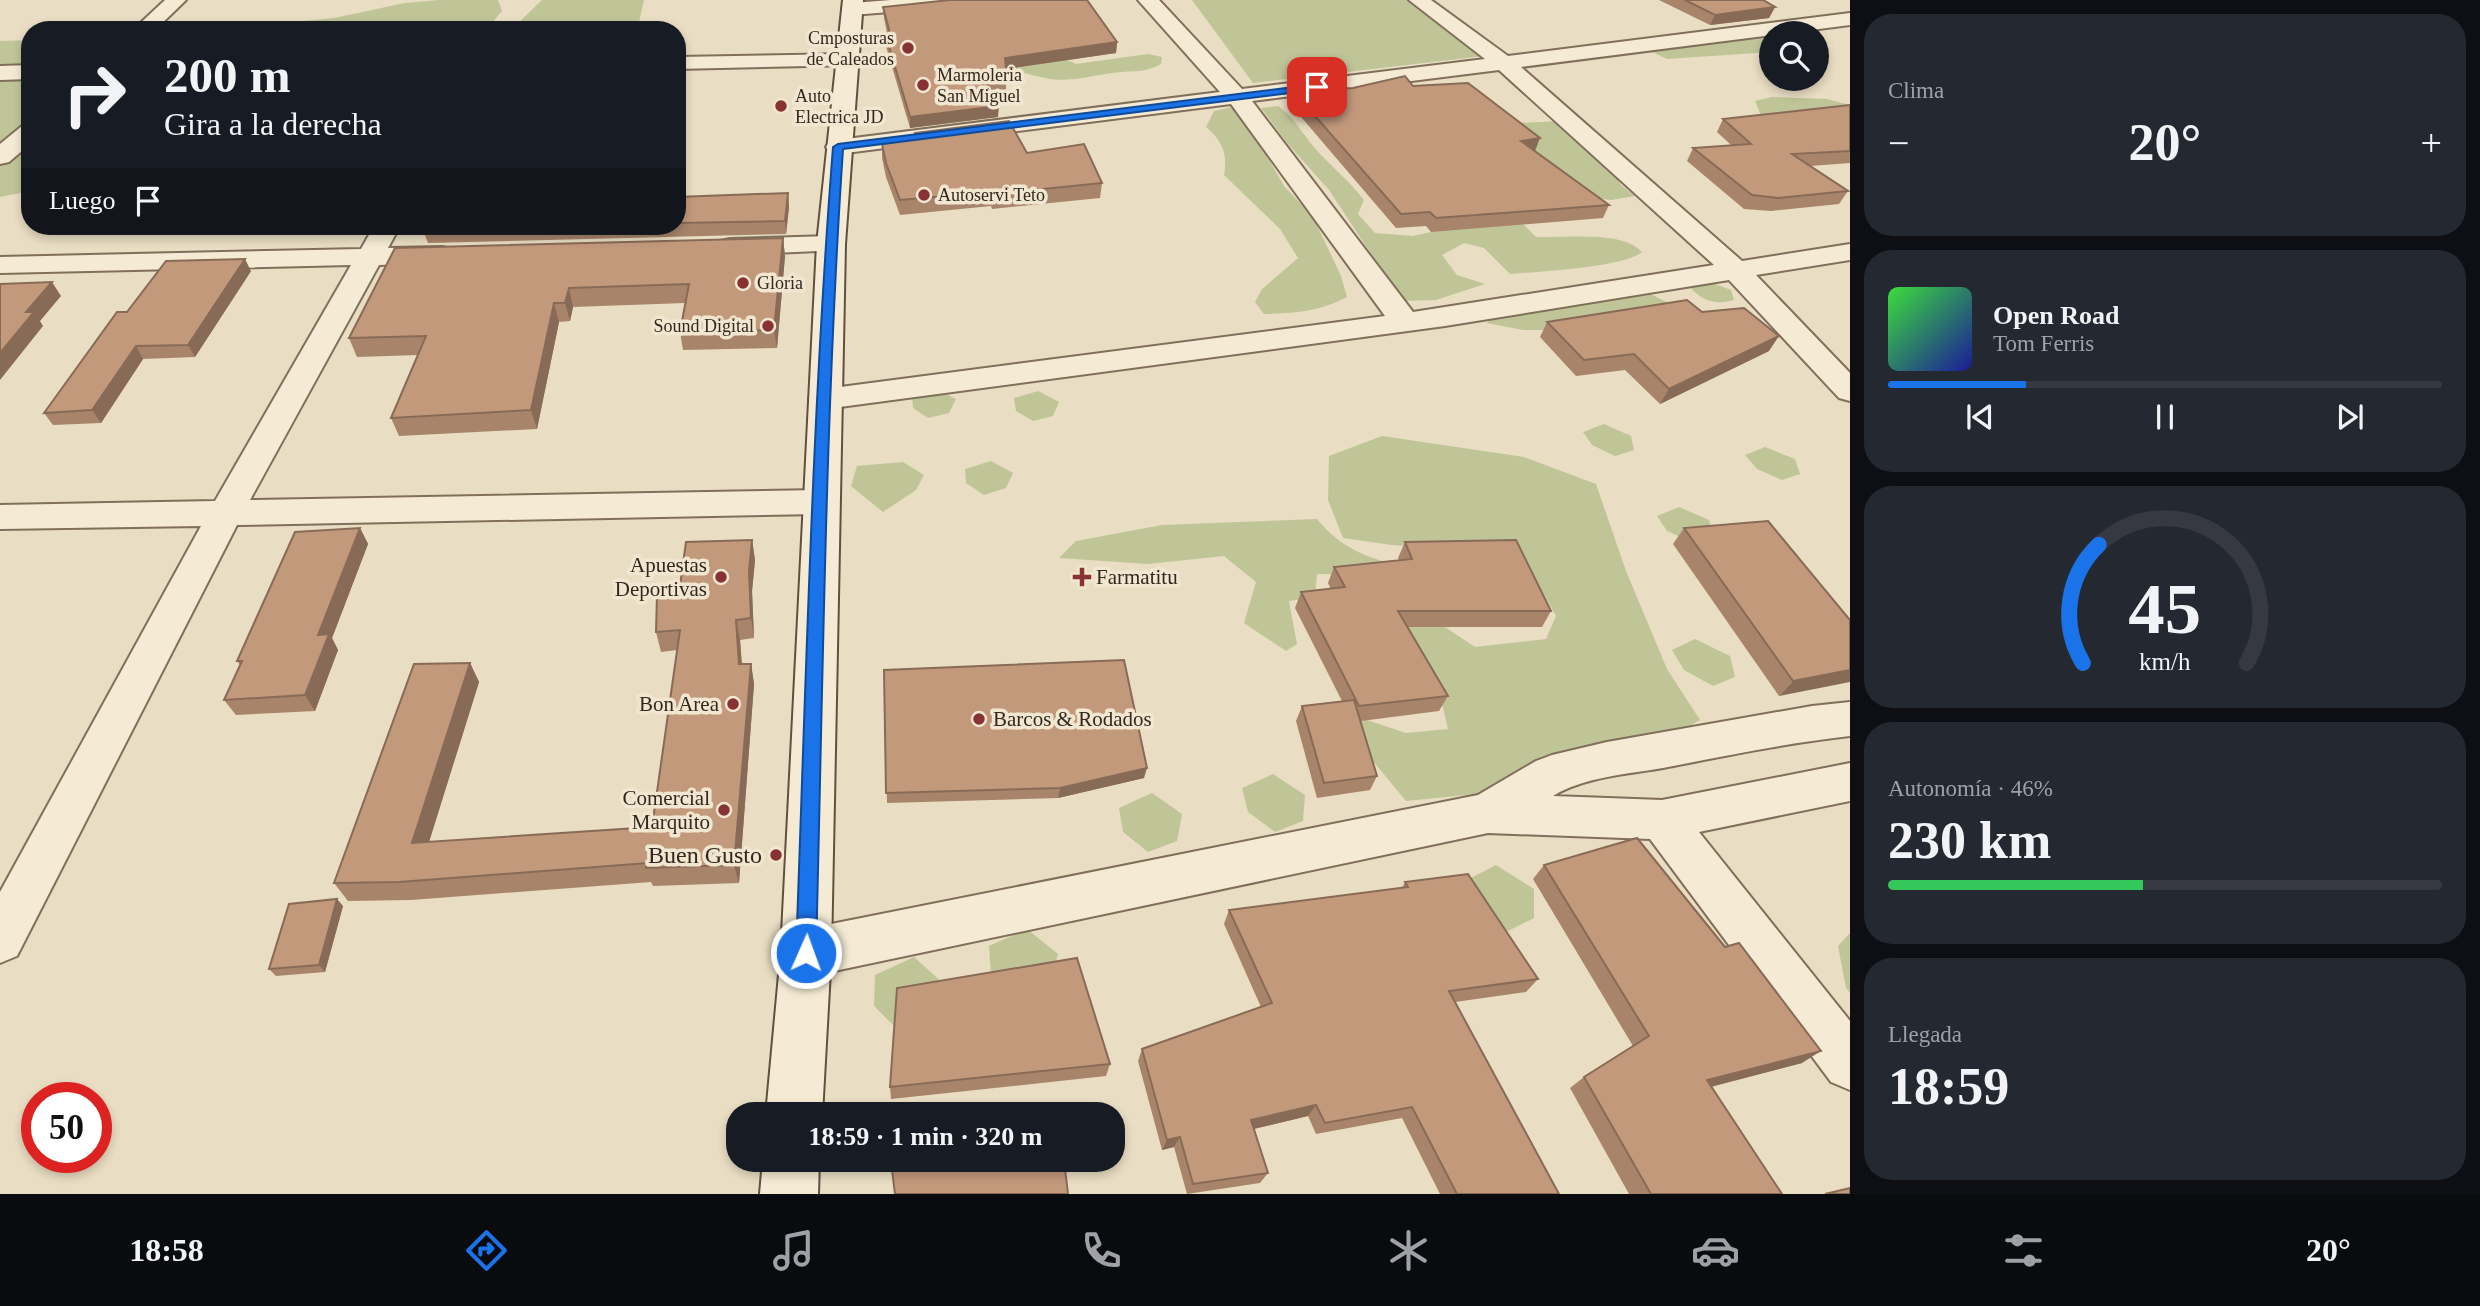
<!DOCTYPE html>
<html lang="es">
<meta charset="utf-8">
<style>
body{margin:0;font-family:"Times New Roman",serif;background:#242831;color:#f1f3f6;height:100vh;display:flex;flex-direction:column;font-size:26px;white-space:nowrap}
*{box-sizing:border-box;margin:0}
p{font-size:23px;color:#9ea1a6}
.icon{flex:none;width:38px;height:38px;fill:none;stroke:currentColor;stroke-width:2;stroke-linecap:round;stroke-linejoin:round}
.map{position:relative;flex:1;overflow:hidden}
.sheet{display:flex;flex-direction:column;gap:14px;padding:14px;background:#0d0f14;width:630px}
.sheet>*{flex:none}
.top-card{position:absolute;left:21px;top:21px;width:665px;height:214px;border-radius:28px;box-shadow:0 4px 10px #0003;background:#171b24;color:#f1f3f6;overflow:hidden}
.buttons{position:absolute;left:1759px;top:21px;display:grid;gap:14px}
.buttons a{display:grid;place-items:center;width:70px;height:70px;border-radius:50%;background:#171b24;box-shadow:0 4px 10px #0003;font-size:35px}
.speed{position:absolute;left:21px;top:1082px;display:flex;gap:14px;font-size:35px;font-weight:700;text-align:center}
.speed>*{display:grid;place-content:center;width:91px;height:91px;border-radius:50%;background:#171b24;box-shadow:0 4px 10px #0003;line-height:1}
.speed .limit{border:10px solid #d22;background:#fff;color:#111}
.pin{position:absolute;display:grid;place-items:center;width:60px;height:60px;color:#fff;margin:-30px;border-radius:14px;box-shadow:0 4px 10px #0006}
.me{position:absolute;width:77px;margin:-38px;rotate:2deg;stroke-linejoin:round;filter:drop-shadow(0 0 5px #0008)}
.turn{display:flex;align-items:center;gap:24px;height:147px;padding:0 28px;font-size:32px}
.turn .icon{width:91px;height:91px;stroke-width:2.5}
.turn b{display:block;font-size:49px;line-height:60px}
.then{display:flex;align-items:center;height:66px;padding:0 28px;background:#0003;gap:14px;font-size:26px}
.big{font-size:52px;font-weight:700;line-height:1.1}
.sheet .tile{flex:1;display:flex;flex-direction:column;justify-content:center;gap:10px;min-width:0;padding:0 24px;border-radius:28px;background:#242831}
.sheet .dial{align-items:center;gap:0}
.dial svg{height:182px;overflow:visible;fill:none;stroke:#363941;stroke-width:7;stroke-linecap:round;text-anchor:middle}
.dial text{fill:#f1f3f6;stroke:none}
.song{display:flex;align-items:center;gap:21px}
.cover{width:84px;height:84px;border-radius:10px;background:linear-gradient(135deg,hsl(120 70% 55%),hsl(240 70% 35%))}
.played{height:7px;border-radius:4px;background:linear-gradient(90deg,#1a73e8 25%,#363941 25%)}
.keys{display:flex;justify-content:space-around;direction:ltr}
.heat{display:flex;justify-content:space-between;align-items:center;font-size:38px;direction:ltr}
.charge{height:10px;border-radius:5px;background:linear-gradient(90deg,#34c759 46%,#363941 0)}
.trip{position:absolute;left:726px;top:1102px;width:399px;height:70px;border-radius:28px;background:#171b24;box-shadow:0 4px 10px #0003;font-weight:700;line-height:70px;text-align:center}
.menu{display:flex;height:112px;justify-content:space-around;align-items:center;background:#090b0e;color:#9ea1a6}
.menu .icon{width:49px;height:49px}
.menu .selected{color:#1a73e8}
.menu b{font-size:32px;color:#f1f3f6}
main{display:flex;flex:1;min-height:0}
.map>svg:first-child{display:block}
</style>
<main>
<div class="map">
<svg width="1850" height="1194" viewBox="0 0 1850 1194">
<rect width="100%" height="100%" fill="#e9ddc3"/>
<g fill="#c0c598">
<polygon points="439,0 498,0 502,11 486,30 211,30 334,18 405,3"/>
<polygon points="542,0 644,0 638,27 641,30 511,30"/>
<polygon points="1192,0 1410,0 1484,56 1253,83"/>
<polygon points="1697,38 1771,38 1771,52 1667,59 1648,50"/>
<polygon points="30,40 30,191 0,197 0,41"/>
<path d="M1054 54 1076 64 1148 54 1162 57 1161 64C1142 74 1132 70 1112 73 1089 76 1065 84 1041 77 1026 74 1013 69 998 67Z"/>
<polygon points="1772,97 1827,99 1850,105 1762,118 1755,101"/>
<path d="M1278 106C1294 117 1301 132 1314 147 1330 166 1349 180 1364 200L1358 214 1375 233 1413 236 1449 228 1521 222 1536 237C1564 238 1623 230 1642 252 1626 267 1535 272 1510 274L1484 248 1464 243 1442 255 1457 275 1485 284 1436 300 1402 301 1329 190 1287 143 1261 108Z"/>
<path d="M1232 107 1264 151 1284 186 1313 217 1341 276 1347 297C1318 312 1296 313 1264 314L1255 302 1262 289 1298 258 1280 229 1224 175C1228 154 1222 140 1206 127L1214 111Z"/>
<polygon points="1561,121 1611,166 1621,185 1635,196 1611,200 1589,197 1493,124"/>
<path d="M1707 281 1731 290 1734 300C1716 305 1703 302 1690 287Z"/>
<polygon points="1647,292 1668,303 1560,330 1523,330 1487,323 1496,313"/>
<polygon points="937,389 956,399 949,413 928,418 913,408 912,396"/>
<polygon points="1038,391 1059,402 1053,416 1033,421 1016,411 1014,398"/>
<polygon points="1604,424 1631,436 1634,450 1615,456 1592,445 1583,432"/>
<polygon points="1382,436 1524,457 1596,484 1626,571 1667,669 1700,720 1655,745 1487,793 1406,801 1368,755 1358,717 1406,733 1448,729 1440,695 1402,627 1427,615 1475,647 1546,639 1556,616 1522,554 1392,545 1343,538 1328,500 1329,456"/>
<polygon points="1765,447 1795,459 1800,474 1782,480 1757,469 1745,455"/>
<polygon points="991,461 1013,473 1006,488 984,495 966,483 965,469"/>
<polygon points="903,462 924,475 916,490 883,512 851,486 857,466"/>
<polygon points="1679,507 1709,520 1713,537 1694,543 1667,531 1657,516"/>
<path d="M1317 519C1336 542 1354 552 1382 561L1381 575 1317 574 1315 597 1289 601 1297 644 1286 651 1244 623 1256 582 1224 556 1148 564 1059 558 1076 541 1162 525Z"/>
<polygon points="1695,639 1730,656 1735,677 1713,686 1684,670 1672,650"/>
<polygon points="1273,774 1305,795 1303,821 1275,832 1248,812 1242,788"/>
<polygon points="1152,793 1182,814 1177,841 1148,852 1123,832 1119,808"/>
<polygon points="1496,865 1534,889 1534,918 1508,931 1476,908 1465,881"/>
<polygon points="1027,929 1058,954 1049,987 991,975 989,946"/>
<polygon points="1850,933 1850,993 1846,988 1838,946"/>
<polygon points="914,957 944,984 899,1031 874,1006 875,975"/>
</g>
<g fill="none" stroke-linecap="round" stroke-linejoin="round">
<g stroke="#816f5b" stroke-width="4">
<g id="minor">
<polygon points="165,0 186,0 155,30 133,30"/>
<polygon points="891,0 975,0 965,6 852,15 842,9 852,3"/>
<path d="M1138 0H1159L1242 89 1485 59 1409 0H1431L1508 56 1850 13V25L1521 67 1742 261 1850 244V260L1756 275 1850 373V401L1839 398 1729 280 1445 326 825 409 814 406 809 399 814 392 825 389 1385 316 1231 104 838 154 829 152 826 147 829 142 838 140 1220 92ZM1499 70 1714 265 1413 312 1252 101Z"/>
<polygon points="847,54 855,55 858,60 855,65 677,69 677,57"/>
<polygon points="30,65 30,79 0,80 0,66"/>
<polygon points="30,124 30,144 9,162 0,164 0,144 22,126"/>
<polygon points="374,226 400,226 388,248 442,247 452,249 456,255 452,261 442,263 379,265 250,500 820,490 833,494 838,502 833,510 820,514 237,525 17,956 0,963 0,892 201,526 0,529 0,505 215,501 351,265 0,273 0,257 361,249"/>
<polygon points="831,236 841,238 845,244 841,250 730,255 720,253 716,247 720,241 730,239"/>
<path d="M1850 702V736C1787 743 1725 756 1663 768 1628 774 1584 777 1553 796L1662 800 1850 763V801L1699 832 1850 1021V1090L1831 1082 1650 839 1488 833 806 977 788 970 781 953 788 936 806 929 1478 795 1536 761 1552 755 1607 742 1812 706Z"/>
</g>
</g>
<g stroke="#62503f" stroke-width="4">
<g id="secondary">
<polygon points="843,0 863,0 845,244 831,953 822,1115 766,1115 781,953 817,244"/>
<polygon points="763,1160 819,1160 818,1194 760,1194"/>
</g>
</g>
<use href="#minor" fill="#f5ebd5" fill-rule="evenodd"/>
<use href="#secondary" fill="#f5ebd5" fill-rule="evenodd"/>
</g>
<g fill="#a8846b">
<polygon points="1659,0 1763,0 1775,7 1769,18 1710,25"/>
<polygon points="883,7 1117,42 1116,53 1006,69 1006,91 991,92 998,117 910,128 885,43 885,33 887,33 884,18"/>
<polygon points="1413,86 1535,151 1609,205 1603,218 1431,232 1426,226 1396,228 1290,104 1293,91"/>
<polygon points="1850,105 1850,163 1810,166 1848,191 1839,204 1771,211 1744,209 1687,161 1693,148 1731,145 1717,132 1723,119"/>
<polygon points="915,133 1027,153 1102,183 1100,198 992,209 991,206 900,215 886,177 882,158 882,144 915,139"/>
<polygon points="788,193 789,207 786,234 428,243 423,230 425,226 677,226 677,197"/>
<polygon points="783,238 785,256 777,348 683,350 680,332 685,303 573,307 570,321 559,322 537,429 399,436 391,418 418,355 357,357 349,338"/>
<polygon points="251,271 195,357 143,359 101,423 53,425 44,413 127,312"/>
<polygon points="1702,312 1769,351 1660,404 1625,370 1576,376 1540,337 1547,322"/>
<polygon points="360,528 368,544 332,638 338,650 315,711 236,715 224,700 240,665 237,661"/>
<polygon points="1684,528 1850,620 1779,696 1673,544"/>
<polygon points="752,540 755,560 752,591 754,638 740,640 742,664 751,664 754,684 739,883 653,886 651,882 411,900 348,901 334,883 470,663 479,682 429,842 652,827 677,650 661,652 656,632 679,593"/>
<polygon points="1405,542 1551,611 1542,627 1407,627 1448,696 1439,711 1361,721 1377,776 1370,790 1317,798 1296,721 1302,706 1342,701 1295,608 1301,592 1331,589 1328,583 1334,567 1399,560 1398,558"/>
<polygon points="884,670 1144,778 1058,798 887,803"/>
<polygon points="1544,865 1802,1063 1711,1087 1782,1194 1629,1194 1570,1088 1584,1077 1633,1046 1533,879"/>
<polygon points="1405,882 1538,979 1526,992 1455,1002 1559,1194 1440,1194 1402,1118 1316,1134 1308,1116 1254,1129 1268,1173 1260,1183 1187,1194 1174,1147 1162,1150 1138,1061 1142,1049 1261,1007 1224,924 1229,910 1402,888"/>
<polygon points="343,906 325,972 276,976 269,969"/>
<polygon points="1110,1064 1106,1076 891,1099 890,1087"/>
</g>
<g fill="#886b57">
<polygon points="1775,7 1769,18 1710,25 1715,15"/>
<polygon points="1117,42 1116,53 1005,69 1005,58"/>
<polygon points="679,61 681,74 677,92 677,69"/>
<polygon points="999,106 998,117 910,128 910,117"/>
<polygon points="681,129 683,142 677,173 677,148"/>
<polygon points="1540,138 1535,151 1521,141"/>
<polygon points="788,193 789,207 786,234 785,221"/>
<polygon points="783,238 785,256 777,348 774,330"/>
<polygon points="245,259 251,271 195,357 188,345"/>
<polygon points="52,282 61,296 40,321 43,326 0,380 0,353 26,312"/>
<polygon points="569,288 573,307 570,321 565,303"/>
<polygon points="554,303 559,322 537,429 531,410"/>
<polygon points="1779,336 1769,351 1660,404 1669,389"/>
<polygon points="136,346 143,359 101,423 92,410"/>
<polygon points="360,528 368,544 332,638 338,650 315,711 305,695 318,635"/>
<polygon points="752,540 755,560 752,591 754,638 751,618 749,571"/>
<polygon points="736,620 740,640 743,684 739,664"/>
<polygon points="470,663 479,682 423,861 412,843"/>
<polygon points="751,664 754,684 739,883 734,865"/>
<polygon points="1850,670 1850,682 1779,696 1793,681"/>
<polygon points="1147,768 1144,778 1058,798 1060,788"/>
<polygon points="337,899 343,906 325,972 319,965"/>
<polygon points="1821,1051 1802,1063 1690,1092 1707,1080"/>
<polygon points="1316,1105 1308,1116 1244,1131 1251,1120"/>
<polygon points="1180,1137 1174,1147 1162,1150 1167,1140"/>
</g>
<g fill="#c3997c" stroke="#886b57" stroke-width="2">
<polygon points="950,0 1087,0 1117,42 1005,58 1007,80 985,81 999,106 910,117 885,33 890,33 883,7"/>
<polygon points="1685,0 1763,0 1775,7 1715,15"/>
<polygon points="1405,76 1413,86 1468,83 1540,138 1521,141 1609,205 1436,218 1430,212 1401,214 1293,91 1353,88"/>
<polygon points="1850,105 1850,151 1792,154 1848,191 1778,198 1752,195 1693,148 1751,144 1723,119"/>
<polygon points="1009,121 1027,153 1084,144 1102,183 993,194 992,192 900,200 886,163 882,144 917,138 915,133"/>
<polygon points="681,129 677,148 677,130"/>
<polygon points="788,193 785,221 677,223 677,197"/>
<polygon points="425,226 583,226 423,230"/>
<polygon points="783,238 774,330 680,332 689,284 569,288 565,303 554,303 531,410 391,418 426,336 349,338 395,248"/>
<polygon points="245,259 188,345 136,346 92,410 44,413 117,312 127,312 166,261"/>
<polygon points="52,282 26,312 34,312 0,353 0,284"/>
<polygon points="1687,300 1702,312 1744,308 1779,336 1669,389 1634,354 1584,360 1547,322"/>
<polygon points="1768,521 1850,620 1850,670 1793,681 1684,528"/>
<polygon points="360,528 318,635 329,634 305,695 224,700 242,661 237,661 295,532"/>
<polygon points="752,540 749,571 751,618 736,620 739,664 751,664 734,865 646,868 647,863 399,882 334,883 414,664 470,663 412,843 652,827 680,630 656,632 657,595 679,593 686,542"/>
<polygon points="1516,540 1551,611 1398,611 1448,696 1359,706 1301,592 1345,587 1334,567 1412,559 1405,542"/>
<polygon points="1124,660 1147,768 1060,788 886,793 884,670"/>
<polygon points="1354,700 1377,776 1324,783 1302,706"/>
<polygon points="1637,838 1725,947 1739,943 1821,1051 1707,1080 1782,1194 1651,1194 1584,1077 1649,1036 1544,865"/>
<polygon points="1468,874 1538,979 1449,991 1559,1194 1457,1194 1412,1107 1325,1123 1316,1105 1251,1120 1268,1173 1193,1184 1180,1137 1167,1140 1142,1049 1272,1003 1229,910 1408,887 1405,882"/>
<polygon points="337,899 319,965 269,969 289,904"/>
<polygon points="1077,958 1110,1064 890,1087 897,988"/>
<polygon points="992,1160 1064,1160 1068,1194 895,1194 892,1170"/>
<polygon points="1850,1188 1850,1194 1825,1194"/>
</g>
<path fill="#1a73e8" stroke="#114b97" stroke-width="2" d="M1317 84 1321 85V89L843 149C825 417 823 685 816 953L813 960 806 963 799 960 796 953C806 684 812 415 833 147L838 144Z"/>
<g fill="#893233" stroke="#f1e7d1" stroke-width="2.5">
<circle cx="908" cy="48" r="7"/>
<circle cx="923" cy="85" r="7"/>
<circle cx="781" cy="106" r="7"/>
<circle cx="924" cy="195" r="7"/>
<circle cx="743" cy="283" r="7"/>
<circle cx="768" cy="326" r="7"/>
<circle cx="721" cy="577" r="7"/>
<path d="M1078.5 566.5h7v7h7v7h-7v7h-7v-7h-7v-7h7z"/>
<circle cx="733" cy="704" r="7"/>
<circle cx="979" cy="719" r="7"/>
<circle cx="724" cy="810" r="7"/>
<circle cx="776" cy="855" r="7"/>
</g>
<g text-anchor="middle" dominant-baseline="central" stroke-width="7" stroke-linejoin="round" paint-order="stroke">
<g font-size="18" fill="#32281e" stroke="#f1e7d1" text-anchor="start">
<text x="894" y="38" text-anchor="end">Cmposturas<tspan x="894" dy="21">de Caleados</tspan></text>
<text x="937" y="75">Marmoleria<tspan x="937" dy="21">San Miguel</tspan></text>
<text x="795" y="96">Auto<tspan x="795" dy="21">Electrica JD</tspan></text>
<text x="938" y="195">Autoservi Teto</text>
<text x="757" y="283">Gloria</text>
<text x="754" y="326" text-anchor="end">Sound Digital</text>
</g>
<g font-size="21" fill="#32281e" stroke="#f1e7d1" text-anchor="end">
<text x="707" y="565">Apuestas<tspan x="707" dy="24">Deportivas</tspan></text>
<text x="1096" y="577" text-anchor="start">Farmatitu</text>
<text x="719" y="704">Bon Area</text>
<text x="993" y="719" text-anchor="start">Barcos &amp; Rodados</text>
<text x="710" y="798">Comercial<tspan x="710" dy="24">Marquito</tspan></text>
</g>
<g font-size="24" fill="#32281e" stroke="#f1e7d1" text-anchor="end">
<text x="762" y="855">Buen Gusto</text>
</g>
</g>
</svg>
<div class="buttons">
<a><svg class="icon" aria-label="search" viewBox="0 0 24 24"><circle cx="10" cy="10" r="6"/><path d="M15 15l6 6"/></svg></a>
</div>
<div class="speed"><div class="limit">50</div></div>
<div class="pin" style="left:1317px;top:87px;background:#d93025"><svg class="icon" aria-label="arrive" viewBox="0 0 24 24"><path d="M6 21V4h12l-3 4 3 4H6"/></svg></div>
<svg class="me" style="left:806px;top:953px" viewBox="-20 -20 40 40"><circle r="17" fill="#1a73e8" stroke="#fff" stroke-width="3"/><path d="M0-11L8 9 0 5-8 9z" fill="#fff"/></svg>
<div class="trip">18:59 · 1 min · 320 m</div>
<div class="top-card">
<div class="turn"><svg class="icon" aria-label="right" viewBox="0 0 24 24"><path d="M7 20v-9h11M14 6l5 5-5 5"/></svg><div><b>200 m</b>Gira a la derecha</div></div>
<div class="then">Luego<svg class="icon" aria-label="arrive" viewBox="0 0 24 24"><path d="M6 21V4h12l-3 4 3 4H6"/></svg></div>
</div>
</div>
<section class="sheet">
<div class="tile"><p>Clima</p>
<div class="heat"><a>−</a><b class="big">20°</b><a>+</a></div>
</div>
<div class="tile">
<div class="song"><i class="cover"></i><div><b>Open Road</b><p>Tom Ferris</p></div></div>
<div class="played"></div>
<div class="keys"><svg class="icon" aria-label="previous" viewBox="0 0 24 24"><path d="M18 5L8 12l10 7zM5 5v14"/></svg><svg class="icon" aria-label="pause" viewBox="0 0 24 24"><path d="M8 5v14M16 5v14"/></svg><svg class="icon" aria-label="next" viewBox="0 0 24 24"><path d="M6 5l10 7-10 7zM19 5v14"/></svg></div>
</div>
<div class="tile dial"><svg viewBox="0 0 100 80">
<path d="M14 69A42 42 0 1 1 86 69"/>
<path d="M14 69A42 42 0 0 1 21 17" stroke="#1a73e8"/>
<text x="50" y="56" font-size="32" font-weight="700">45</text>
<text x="50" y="72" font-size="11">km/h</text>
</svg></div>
<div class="tile"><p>Autonomía · 46%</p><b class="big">230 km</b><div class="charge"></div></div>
<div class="tile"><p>Llegada</p><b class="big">18:59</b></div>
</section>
</main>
<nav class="menu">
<b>18:58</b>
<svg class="icon selected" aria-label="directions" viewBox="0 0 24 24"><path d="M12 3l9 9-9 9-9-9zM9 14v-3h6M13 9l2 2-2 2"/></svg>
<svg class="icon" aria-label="music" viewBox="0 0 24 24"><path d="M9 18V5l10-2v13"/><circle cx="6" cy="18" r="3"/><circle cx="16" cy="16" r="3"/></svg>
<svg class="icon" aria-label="phone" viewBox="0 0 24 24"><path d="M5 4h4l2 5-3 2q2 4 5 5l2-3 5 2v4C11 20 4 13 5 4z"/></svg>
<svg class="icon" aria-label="climate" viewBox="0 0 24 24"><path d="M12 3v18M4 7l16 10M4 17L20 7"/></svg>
<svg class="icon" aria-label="car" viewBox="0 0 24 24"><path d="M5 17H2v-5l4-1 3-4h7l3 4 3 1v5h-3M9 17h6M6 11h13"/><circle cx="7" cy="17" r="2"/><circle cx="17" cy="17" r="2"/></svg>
<svg class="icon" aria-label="filters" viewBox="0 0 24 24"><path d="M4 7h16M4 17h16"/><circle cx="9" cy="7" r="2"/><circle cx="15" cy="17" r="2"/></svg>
<b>20°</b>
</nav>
